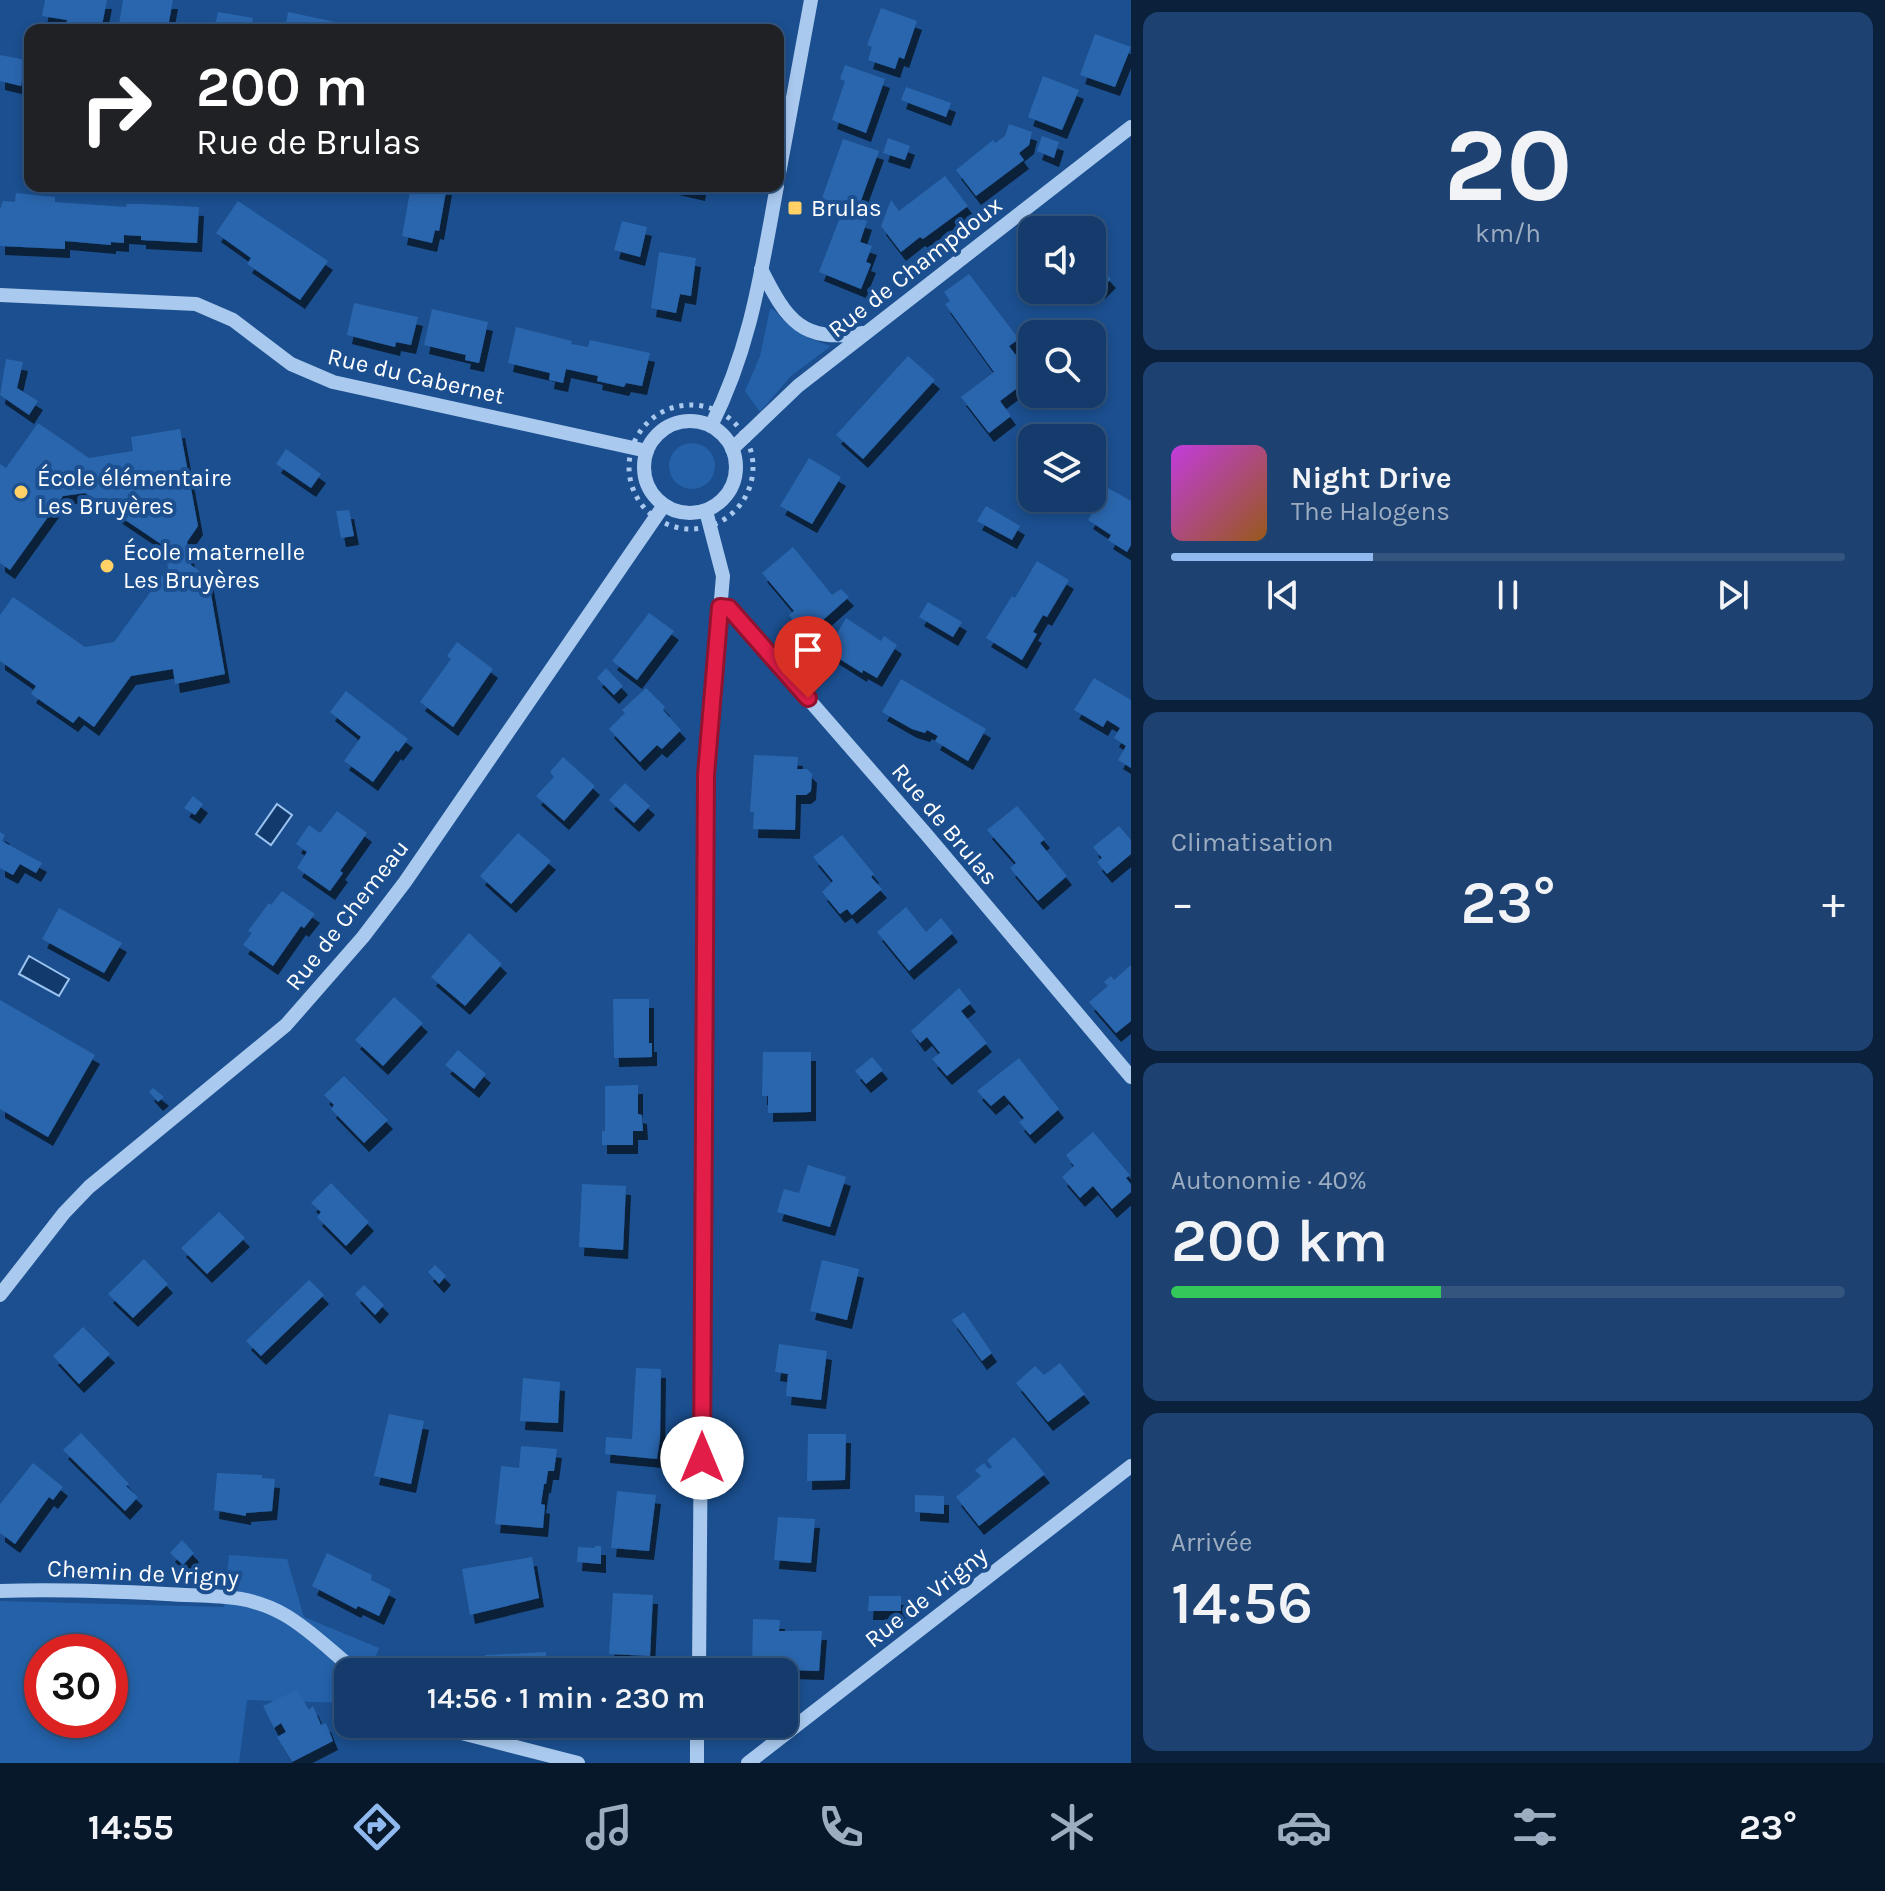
<!DOCTYPE html>
<html lang="fr">
<meta charset="utf-8">
<style>
body{margin:0;font-family:Karla,sans-serif;background:#1d4271;color:#f1f3f6;height:100vh;display:flex;flex-direction:column;font-size:30px;white-space:nowrap}
*{box-sizing:border-box;margin:0}
p{font-size:26px;color:#9dadc1}
.icon{flex:none;width:44px;height:44px;fill:none;stroke:currentColor;stroke-width:2;stroke-linecap:round;stroke-linejoin:round}
.map{position:relative;flex:1;overflow:hidden}
.details{display:flex;flex-direction:column;gap:12px;padding:12px;background:#0b203b;width:754px}
.details>*{flex:none}
.banner{position:absolute;left:24px;top:24px;width:760px;height:168px;border-radius:16px;box-shadow:0 4px 12px #0003,0 0 0 2px #33557e;background:#202124;color:#fff;overflow:hidden}
.controls{position:absolute;left:1018px;top:216px;display:grid;gap:16px}
.controls a{display:grid;place-items:center;width:88px;height:88px;border-radius:16px;background:#143b6b;box-shadow:0 4px 12px #0003,0 0 0 2px #33557e;font-size:40px}
.speed{position:absolute;left:24px;top:1634px;display:flex;gap:16px;font-size:40px;font-weight:700;text-align:center}
.speed>*{display:grid;place-content:center;width:104px;height:104px;border-radius:50%;background:#143b6b;box-shadow:0 4px 12px #0003,0 0 0 2px #33557e;line-height:1}
.speed .limit{border:12px solid #d22;background:#fff;color:#111}
.pin{position:absolute;display:grid;place-items:center;width:68px;height:68px;color:#fff;margin:-82px -34px;border-radius:50% 50% 50% 0;rotate:-45deg;box-shadow:0 0 8px #0007}
.pin .icon{rotate:45deg}
.me{position:absolute;width:88px;margin:-44px;rotate:0deg;stroke-linejoin:round;filter:drop-shadow(0 0 6px #0008)}
.turn{display:flex;align-items:center;gap:28px;height:168px;padding:0 40px;font-size:36px}
.turn .icon{width:104px;height:104px;stroke-width:2.5}
.turn b{display:block;font-size:56px;line-height:68px}
.big{font-size:60px;font-weight:600;line-height:1.1}
.details .tile{flex:1;display:flex;flex-direction:column;justify-content:center;gap:12px;min-width:0;padding:0 28px;border-radius:16px;background:#1d4271}
.details .dial{align-items:center;gap:0}
.dial b{font-size:104px;line-height:1}
.song{display:flex;align-items:center;gap:24px}
.cover{width:96px;height:96px;border-radius:12px;background:linear-gradient(135deg,hsl(290 70% 55%),hsl(30 70% 35%))}
.played{height:8px;border-radius:4px;background:linear-gradient(90deg,#90b9f0 30%,#33557e 30%)}
.keys{display:flex;justify-content:space-around;direction:ltr}
.heat{display:flex;justify-content:space-between;align-items:center;font-size:44px;direction:ltr}
.charge{height:12px;border-radius:6px;background:linear-gradient(90deg,#34c759 40%,#33557e 0)}
.trip{position:absolute;left:334px;top:1658px;width:464px;height:80px;border-radius:16px;background:#143b6b;box-shadow:0 4px 12px #0003,0 0 0 2px #33557e;font-weight:600;line-height:80px;text-align:center}
.tab-bar{display:flex;height:128px;justify-content:space-around;align-items:center;background:#08182b;color:#9dadc1}
.tab-bar .icon{width:56px;height:56px}
.tab-bar .selected{color:#90b9f0}
.tab-bar b{font-size:36px;color:#f1f3f6}
main{display:flex;flex:1;min-height:0}
.map>svg:first-child{display:block}
</style>
<main>
<div class="map">
<svg width="1131" height="1763" viewBox="0 0 1131 1763">
<defs>
<filter id="shadow"><feDropShadow dx="5" dy="9" stdDeviation="0" flood-color="#0009"/></filter>
</defs>
<rect width="100%" height="100%" fill="#1b4f8f"/>
<g fill="#2461a8" fill-rule="evenodd">
<path d="M770 309H773C790 329 805 338 831 346L791 376 760 412 745 391 760 356Z"/>
<circle cx="692" cy="466" r="23"/>
<path d="M229 1555 287 1559 304 1617 379 1648 370 1672H348V1703L247 1700 239 1763H0V1601L224 1607ZM42 1652H110V1720H42Z"/>
</g>
<g fill="#123a6d" stroke="#9cc4f0" stroke-width="2">
<polygon points="277,804 292,815 271,845 256,834"/>
<polygon points="29,956 69,979 59,996 19,974"/>
</g>
<g fill="#2a66ad" filter="url(#shadow)">
<polygon points="45,0 107,0 101,30 65,30 67,20 42,16"/>
<polygon points="123,0 173,0 168,27 147,23 145,30 118,30"/>
<polygon points="881,8 917,21 904,59 899,57 895,69 868,60 872,47 867,45"/>
<polygon points="218,12 253,18 251,30 206,30 207,24 215,25"/>
<polygon points="288,12 340,23 338,30 285,30"/>
<polygon points="1095,34 1131,47 1115,87 1080,75"/>
<polygon points="0,55 26,60 21,86 0,81"/>
<polygon points="845,65 885,79 866,133 832,120 845,81 840,79"/>
<polygon points="1043,76 1079,90 1062,130 1028,117"/>
<polygon points="906,87 951,103 946,117 901,100"/>
<polygon points="1009,124 1032,132 1029,145 1019,153 1024,160 976,196 956,170 993,140 995,143 1005,136"/>
<polygon points="1042,136 1059,142 1054,158 1037,151"/>
<polygon points="888,138 910,146 905,160 883,153"/>
<polygon points="843,139 879,151 855,217 867,221 860,242 872,246 866,262 871,264 861,289 819,272 842,212 820,204"/>
<polygon points="945,176 968,206 923,239 920,237 901,252 881,226 891,200 899,211"/>
<polygon points="411,186 447,186 439,231 435,230 432,243 402,236"/>
<polygon points="674,186 701,186 700,192"/>
<polygon points="16,193 55,197 55,202 126,207 127,204 144,204 199,207 197,243 141,240 141,236 124,235 124,243 111,242 111,245 65,241 65,249 0,246 0,209 3,201 15,202"/>
<polygon points="238,201 328,261 300,300 247,264 251,258 216,233"/>
<polygon points="622,221 647,227 640,257 614,250"/>
<polygon points="659,252 696,258 691,296 680,294 676,313 651,308"/>
<polygon points="1032,257 1032,281 1020,269"/>
<polygon points="1092,259 1111,279 1100,290 1092,283"/>
<polygon points="969,274 1019,339 1009,346 1032,377 1000,401 1011,416 989,433 961,397 994,372 945,304 950,301 944,292"/>
<polygon points="354,303 418,317 411,345 396,342 395,347 347,335"/>
<polygon points="432,309 488,322 479,363 465,360 466,355 424,345"/>
<polygon points="516,327 572,341 571,344 588,347 590,340 650,353 642,386 626,383 624,387 597,381 598,376 566,369 563,383 549,380 550,373 508,363"/>
<polygon points="908,356 935,380 863,459 836,435"/>
<polygon points="6,359 23,362 17,388 38,401 29,415 0,395"/>
<polygon points="38,423 89,458 133,451 131,437 180,429 198,526 187,542 191,565 208,577 225,674 175,684 173,669 131,676 94,727 79,716 73,723 31,694 36,686 0,661 0,615 13,597 85,647 114,642 168,568 164,546 85,493 63,496 10,570 0,563 0,464 6,468"/>
<polygon points="286,449 321,474 311,488 276,464"/>
<polygon points="1032,456 1032,492 1016,482"/>
<polygon points="809,458 841,477 812,524 780,506"/>
<polygon points="1108,488 1131,501 1131,545 1127,552 1108,540 1111,535 1088,520"/>
<polygon points="986,506 1020,526 1012,540 977,521"/>
<polygon points="349,510 354,536 341,538 336,511"/>
<polygon points="793,547 832,595 841,589 849,597 814,628 806,619 797,626 789,615 794,611 762,573"/>
<polygon points="1037,561 1069,580 1047,617 1043,615 1033,632 1037,634 1022,660 986,638 1012,596 1015,598"/>
<polygon points="928,602 962,622 953,637 919,617"/>
<polygon points="649,613 674,631 637,680 612,661"/>
<polygon points="846,618 881,641 884,636 897,645 877,678 863,670 862,673 827,651"/>
<polygon points="457,642 493,669 453,727 420,702 451,659 447,656"/>
<polygon points="606,668 623,686 614,695 597,678"/>
<polygon points="1094,678 1131,700 1131,768 1118,760 1126,746 1114,738 1120,728 1107,720 1103,727 1074,710"/>
<polygon points="901,679 986,729 968,761 935,741 938,736 927,730 925,733 912,729 882,712"/>
<polygon points="646,688 665,707 663,710 681,730 662,749 657,745 640,762 609,729 625,713 622,710"/>
<polygon points="346,691 408,739 398,752 396,750 373,782 344,761 361,737 330,712"/>
<polygon points="754,755 798,757 797,769 807,769 812,774 811,791 806,795 796,795 795,830 753,829 754,812 750,812"/>
<polygon points="563,757 595,786 564,821 536,796 554,777 550,772"/>
<polygon points="625,783 650,806 634,823 609,800"/>
<polygon points="193,796 203,804 195,815 184,808"/>
<polygon points="1017,806 1045,839 1040,843 1067,876 1038,901 1010,868 1016,863 987,830"/>
<polygon points="337,811 367,833 340,871 343,873 330,891 297,868 307,852 296,844 309,825 320,833"/>
<polygon points="1119,826 1131,840 1131,854 1107,874 1097,862 1102,858 1093,847"/>
<polygon points="0,832 5,835 2,841 42,863 36,873 20,864 13,875 0,868"/>
<polygon points="518,833 551,861 511,904 480,876"/>
<polygon points="842,835 874,874 871,877 882,889 852,915 847,909 840,914 822,892 833,881 813,857"/>
<polygon points="282,891 315,914 304,928 301,926 273,966 243,945 252,933 248,931 269,903 271,905"/>
<polygon points="906,907 926,932 941,918 953,933 909,971 877,932"/>
<polygon points="59,908 122,943 104,973 42,939"/>
<polygon points="469,933 502,964 465,1006 431,977"/>
<polygon points="1131,965 1131,1021 1116,1033 1089,1002 1108,986 1104,982 1111,976 1114,980"/>
<polygon points="959,988 971,1003 961,1011 987,1043 947,1076 932,1059 940,1053 927,1037 920,1043 911,1031"/>
<polygon points="394,997 423,1023 383,1066 355,1040"/>
<polygon points="613,999 649,999 649,1043 652,1043 652,1057 614,1058"/>
<polygon points="0,1000 95,1055 48,1137 0,1109"/>
<polygon points="458,1050 486,1074 474,1089 445,1065"/>
<polygon points="763,1052 811,1052 811,1112 768,1113 768,1096 762,1096"/>
<polygon points="872,1057 883,1070 866,1084 855,1071"/>
<polygon points="1019,1058 1059,1109 1030,1135 1019,1122 1024,1118 1004,1095 991,1106 977,1091"/>
<polygon points="344,1076 388,1120 364,1143 331,1109 334,1105 324,1095"/>
<polygon points="638,1085 638,1114 642,1115 643,1131 633,1131 633,1145 602,1145 602,1131 605,1131 605,1086"/>
<polygon points="153,1088 164,1097 158,1102 149,1092"/>
<polygon points="1093,1132 1130,1175 1126,1178 1131,1184 1131,1192 1112,1209 1093,1186 1080,1198 1062,1177 1074,1166 1066,1155"/>
<polygon points="808,1165 846,1177 830,1227 777,1212 784,1189 799,1193"/>
<polygon points="331,1183 369,1222 346,1246 317,1217 321,1212 311,1203"/>
<polygon points="582,1184 626,1186 623,1250 579,1247"/>
<polygon points="219,1212 245,1238 207,1274 181,1248"/>
<polygon points="144,1259 168,1284 133,1318 108,1294"/>
<polygon points="822,1260 859,1269 847,1320 810,1311"/>
<polygon points="435,1265 446,1276 439,1284 428,1272"/>
<polygon points="309,1280 324,1295 261,1356 246,1341"/>
<polygon points="364,1285 384,1305 375,1315 355,1294"/>
<polygon points="964,1312 992,1353 982,1361 952,1320"/>
<polygon points="83,1327 110,1354 79,1384 53,1356"/>
<polygon points="779,1344 827,1351 821,1400 786,1396 788,1374 775,1372"/>
<polygon points="1060,1363 1085,1394 1048,1422 1016,1383 1035,1366 1044,1375"/>
<polygon points="636,1368 661,1369 660,1439 657,1459 605,1454 606,1437 632,1439"/>
<polygon points="523,1378 560,1382 558,1423 520,1421"/>
<polygon points="389,1414 424,1421 411,1484 374,1476"/>
<polygon points="81,1433 129,1484 126,1486 138,1497 125,1511 63,1450"/>
<polygon points="808,1434 846,1434 845,1480 807,1481"/>
<polygon points="1014,1437 1045,1474 979,1526 956,1497 981,1476 975,1470 984,1463 989,1469 992,1467 987,1460"/>
<polygon points="521,1446 557,1449 554,1471 548,1471 546,1484 544,1484 541,1504 545,1505 543,1528 495,1524 501,1466 519,1468"/>
<polygon points="33,1463 63,1487 53,1500 49,1497 15,1544 0,1533 0,1504"/>
<polygon points="217,1473 262,1475 262,1478 275,1479 272,1511 246,1513 246,1516 214,1510"/>
<polygon points="617,1491 656,1495 649,1551 611,1548"/>
<polygon points="915,1495 944,1496 944,1514 915,1512"/>
<polygon points="778,1517 815,1519 811,1563 774,1560"/>
<polygon points="182,1540 194,1553 183,1565 170,1553"/>
<polygon points="595,1546 601,1546 601,1564 577,1562 578,1547 595,1548"/>
<polygon points="327,1553 372,1575 371,1580 391,1590 379,1616 358,1606 356,1609 312,1586"/>
<polygon points="532,1557 539,1598 470,1615 462,1569"/>
<polygon points="613,1593 653,1595 650,1656 609,1654"/>
<polygon points="869,1596 901,1596 901,1611 868,1611"/>
<polygon points="753,1619 780,1620 779,1631 822,1631 819,1671 752,1669"/>
<polygon points="546,1652 547,1672 471,1672 471,1667 485,1667 485,1655"/>
<polygon points="297,1690 309,1710 313,1706 321,1725 326,1723 333,1741 292,1762 277,1737 286,1732 281,1723 274,1728 263,1706"/>
</g>
<g fill="none" stroke-linecap="round" stroke-linejoin="round">
<circle stroke="#a9c9ee" stroke-width="5" stroke-dasharray="4 6" stroke-linecap="butt" cx="691" cy="467" r="62"/>
<g stroke="#a9c9ee" stroke-width="14">
<polyline points="778,179 811,0"/>
<path d="M761 269C787 321 802 343 863 333"/>
<polyline points="0,295 196,304 233,320 291,364 333,382 647,451"/>
<circle cx="690" cy="467" r="46"/>
<path d="M711 426C751 347 761 272 777 186"/>
<polyline points="732,449 798,386 1131,127"/>
<polyline points="720,607 729,608 926,834 1131,1077"/>
<polyline points="0,1295 64,1213 89,1187 286,1025 363,937 405,882 664,505"/>
<path d="M0 1591C56 1589 110 1591 166 1594 209 1597 245 1592 285 1615 311 1630 334 1654 357 1672"/>
<polyline points="699,1672 706,775 723,576 706,511"/>
<polyline points="435,1724 450,1730 578,1763"/>
<polyline points="697,1763 697,1724"/>
<polyline points="748,1763 1131,1466"/>
</g>
</g>
<g fill="none" stroke-linecap="round" stroke-linejoin="round">
<g stroke="#92132f" stroke-width="20">
<polyline id="route" points="702,1458 706,775 720,607 729,608 808,698"/>
</g>
<use href="#route" stroke="#e11d48" stroke-width="14"/>
</g>
<g fill="#ffd166" stroke="#1b4f8f" stroke-width="3">
<rect x="787" y="200" width="16" height="16" rx="4"/>
<circle cx="21" cy="492" r="8"/>
<circle cx="107" cy="566" r="8"/>
</g>
<g text-anchor="middle" dominant-baseline="central" stroke-width="8" stroke-linejoin="round" paint-order="stroke">
<g font-size="24" fill="#fff" stroke="#1b4f8f" text-anchor="start">
<text x="811" y="208">Brulas</text>
<text x="37" y="478">École élémentaire<tspan x="37" dy="28">Les Bruyères</tspan></text>
<text x="123" y="552">École maternelle<tspan x="123" dy="28">Les Bruyères</tspan></text>
</g>
<g font-size="24" fill="#fff" stroke="#1b4f8f">
<text transform="translate(915 267) rotate(-38)">Rue de Champdoux</text>
<text transform="translate(416 376) rotate(13)">Rue du Cabernet</text>
<text transform="translate(945 824) rotate(50)">Rue de Brulas</text>
<text transform="translate(347 915) rotate(-52)">Rue de Chemeau</text>
<text transform="translate(143 1573) rotate(3)">Chemin de Vrigny</text>
<text transform="translate(926 1597) rotate(-38)">Rue de Vrigny</text>
</g>
</g>
</svg>
<div class="controls">
<a><svg class="icon" aria-label="sound" viewBox="0 0 24 24"><path d="M4 9h4l5-4v14l-5-4H4zM17 9q2 3 0 6"/></svg></a>
<a><svg class="icon" aria-label="search" viewBox="0 0 24 24"><circle cx="10" cy="10" r="6"/><path d="M15 15l6 6"/></svg></a>
<a><svg class="icon" aria-label="layers" viewBox="0 0 24 24"><path d="M12 4l9 5-9 5-9-5zM3 14l9 5 9-5"/></svg></a>
</div>
<div class="speed"><div class="limit">30</div></div>
<div class="pin" style="left:808px;top:698px;background:#d93025"><svg class="icon" aria-label="arrive" viewBox="0 0 24 24"><path d="M6 21V4h12l-3 4 3 4H6"/></svg></div>
<svg class="me" style="left:702px;top:1458px" viewBox="-20 -20 40 40"><circle r="19" fill="#fff"/><path d="M0-13L10 11 0 6-10 11z" fill="#e11d48"/></svg>
<div class="trip">14:56 · 1 min · 230 m</div>
<div class="banner">
<div class="turn"><svg class="icon" aria-label="right" viewBox="0 0 24 24"><path d="M7 20v-9h11M14 6l5 5-5 5"/></svg><div><b>200 m</b>Rue de Brulas</div></div>
</div>
</div>
<section class="details">
<div class="tile dial"><b>20</b><p>km/h</p></div>
<div class="tile">
<div class="song"><i class="cover"></i><div><b>Night Drive</b><p>The Halogens</p></div></div>
<div class="played"></div>
<div class="keys"><svg class="icon" aria-label="previous" viewBox="0 0 24 24"><path d="M18 5L8 12l10 7zM5 5v14"/></svg><svg class="icon" aria-label="pause" viewBox="0 0 24 24"><path d="M8 5v14M16 5v14"/></svg><svg class="icon" aria-label="next" viewBox="0 0 24 24"><path d="M6 5l10 7-10 7zM19 5v14"/></svg></div>
</div>
<div class="tile"><p>Climatisation</p>
<div class="heat"><a>−</a><b class="big">23°</b><a>+</a></div>
</div>
<div class="tile"><p>Autonomie · 40%</p><b class="big">200 km</b><div class="charge"></div></div>
<div class="tile"><p>Arrivée</p><b class="big">14:56</b></div>
</section>
</main>
<nav class="tab-bar">
<b>14:55</b>
<svg class="icon selected" aria-label="directions" viewBox="0 0 24 24"><path d="M12 3l9 9-9 9-9-9zM9 14v-3h6M13 9l2 2-2 2"/></svg>
<svg class="icon" aria-label="music" viewBox="0 0 24 24"><path d="M9 18V5l10-2v13"/><circle cx="6" cy="18" r="3"/><circle cx="16" cy="16" r="3"/></svg>
<svg class="icon" aria-label="phone" viewBox="0 0 24 24"><path d="M5 4h4l2 5-3 2q2 4 5 5l2-3 5 2v4C11 20 4 13 5 4z"/></svg>
<svg class="icon" aria-label="climate" viewBox="0 0 24 24"><path d="M12 3v18M4 7l16 10M4 17L20 7"/></svg>
<svg class="icon" aria-label="car" viewBox="0 0 24 24"><path d="M5 17H2v-5l4-1 3-4h7l3 4 3 1v5h-3M9 17h6M6 11h13"/><circle cx="7" cy="17" r="2"/><circle cx="17" cy="17" r="2"/></svg>
<svg class="icon" aria-label="filters" viewBox="0 0 24 24"><path d="M4 7h16M4 17h16"/><circle cx="9" cy="7" r="2"/><circle cx="15" cy="17" r="2"/></svg>
<b>23°</b>
</nav>
